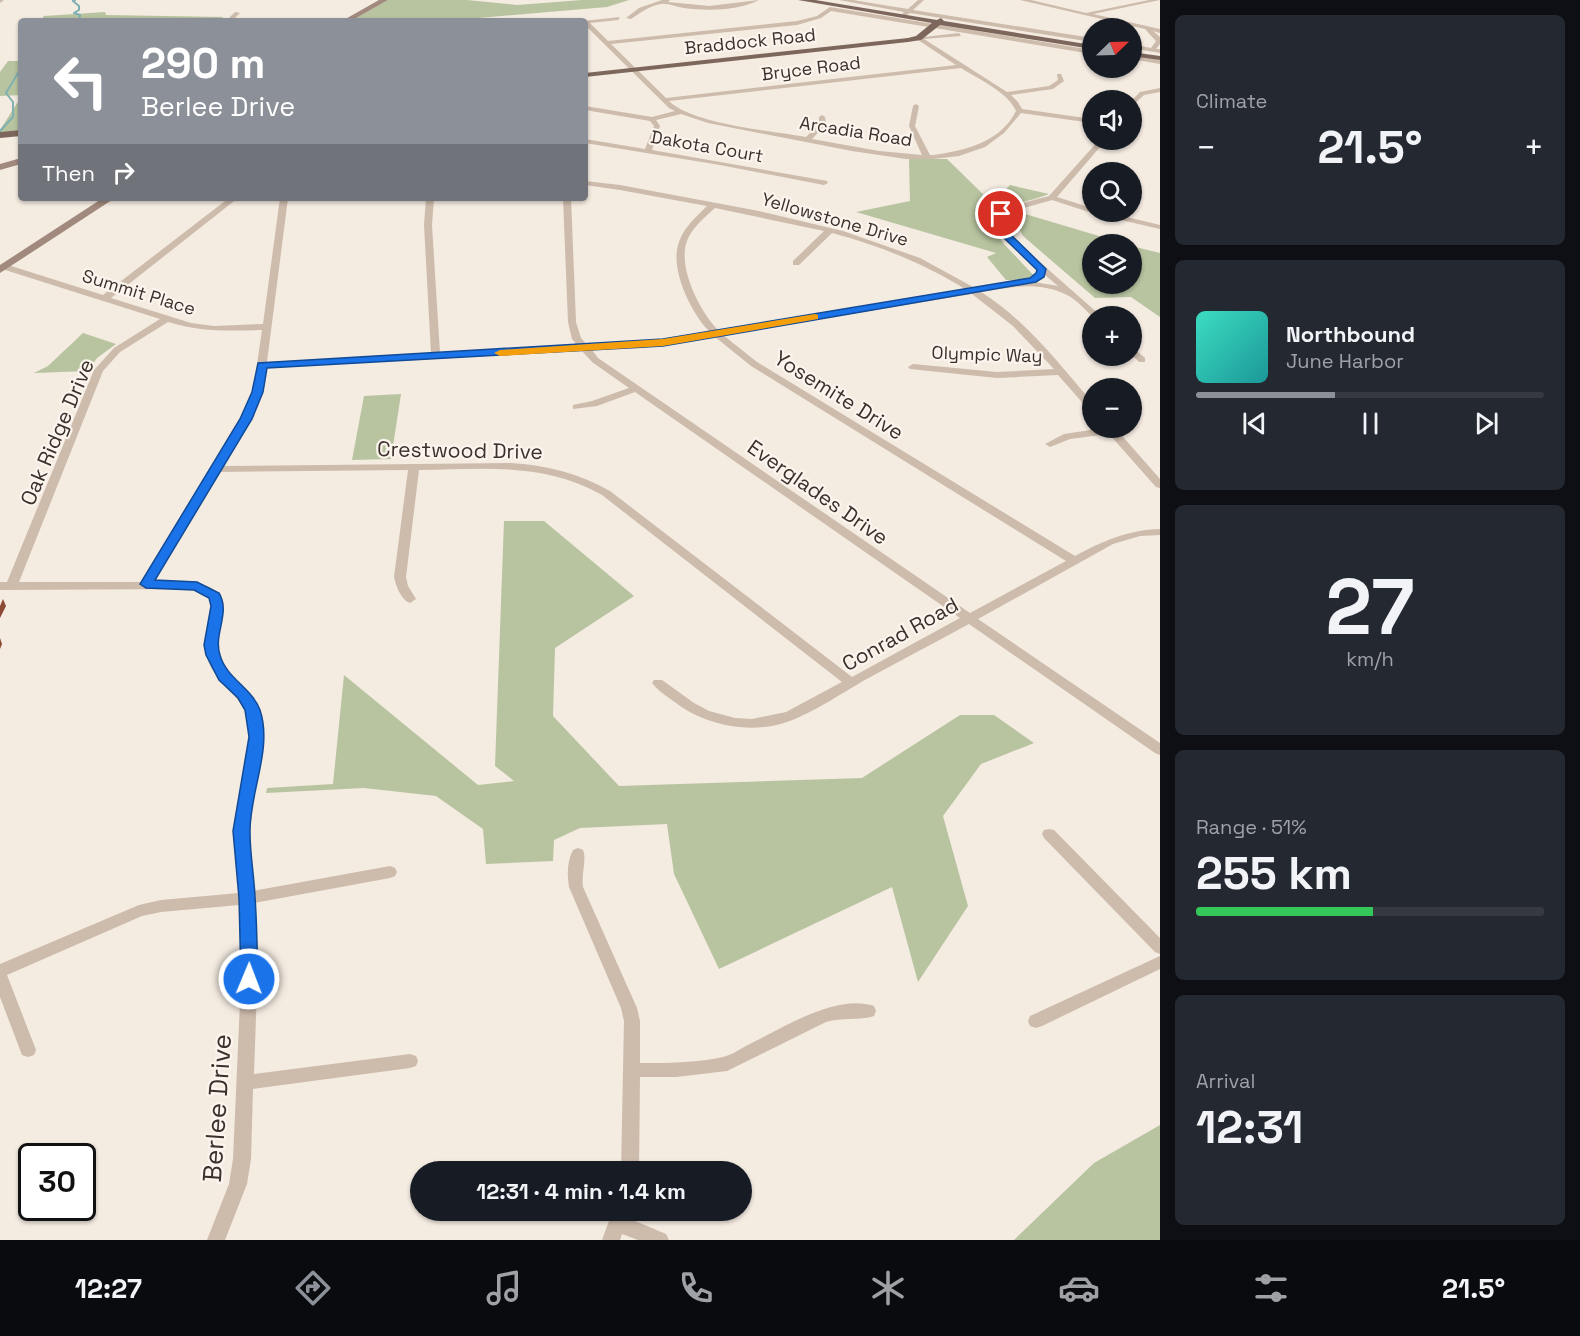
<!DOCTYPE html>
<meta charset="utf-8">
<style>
body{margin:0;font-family:"Space Grotesk",sans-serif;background:#242831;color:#f1f3f6;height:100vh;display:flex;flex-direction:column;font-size:22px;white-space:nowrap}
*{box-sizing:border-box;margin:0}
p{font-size:20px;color:#9ea1a6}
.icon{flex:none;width:33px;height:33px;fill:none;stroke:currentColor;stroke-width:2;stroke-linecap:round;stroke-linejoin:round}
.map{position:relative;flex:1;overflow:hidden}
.panel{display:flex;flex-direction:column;gap:15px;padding:15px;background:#0d0f14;width:420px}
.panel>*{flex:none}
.guide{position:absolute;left:18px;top:18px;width:570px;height:183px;border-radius:6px;box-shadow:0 2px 4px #0004;background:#8c9099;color:#fff;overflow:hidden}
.needle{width:39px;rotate:67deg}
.fabs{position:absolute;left:1082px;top:18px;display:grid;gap:12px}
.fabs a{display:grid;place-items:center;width:60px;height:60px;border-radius:50%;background:#171b24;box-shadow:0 2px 4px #0004;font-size:30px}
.speed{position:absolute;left:18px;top:1143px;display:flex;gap:12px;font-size:30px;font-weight:700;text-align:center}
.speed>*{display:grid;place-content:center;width:78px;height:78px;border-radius:50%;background:#171b24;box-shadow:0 2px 4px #0004;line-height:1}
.speed .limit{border:3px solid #111;border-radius:9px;background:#fff;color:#111}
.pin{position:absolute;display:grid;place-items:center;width:51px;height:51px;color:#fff;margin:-26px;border:3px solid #fff;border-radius:50%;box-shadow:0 2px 6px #0007}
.me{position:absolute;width:66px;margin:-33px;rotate:1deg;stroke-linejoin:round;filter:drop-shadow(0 0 4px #0008)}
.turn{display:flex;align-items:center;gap:21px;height:126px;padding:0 24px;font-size:27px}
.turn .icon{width:78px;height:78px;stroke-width:2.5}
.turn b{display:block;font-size:42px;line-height:51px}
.then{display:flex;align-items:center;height:57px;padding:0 24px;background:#0003;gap:12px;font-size:22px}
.big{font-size:45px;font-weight:700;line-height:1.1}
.panel .tile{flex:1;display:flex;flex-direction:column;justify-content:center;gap:9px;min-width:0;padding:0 21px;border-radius:9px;background:#242831}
.panel .dial{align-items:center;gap:0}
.dial b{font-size:78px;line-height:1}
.song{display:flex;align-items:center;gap:18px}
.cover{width:72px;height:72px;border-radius:9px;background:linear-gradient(135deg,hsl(170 70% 55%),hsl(180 70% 35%))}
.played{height:6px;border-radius:3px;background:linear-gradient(90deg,#8c9099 40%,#363941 40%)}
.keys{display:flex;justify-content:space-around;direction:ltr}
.heat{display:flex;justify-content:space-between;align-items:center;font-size:33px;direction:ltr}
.charge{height:9px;border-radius:4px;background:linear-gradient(90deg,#34c759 51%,#363941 0)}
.trip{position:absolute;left:410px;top:1161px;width:342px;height:60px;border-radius:30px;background:#171b24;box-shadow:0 2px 4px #0004;font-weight:700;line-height:60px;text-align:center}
.menu{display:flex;height:96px;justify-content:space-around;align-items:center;background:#090b0e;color:#9ea1a6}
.menu .icon{width:42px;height:42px}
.menu .selected{color:#8c9099}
.menu b{font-size:27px;color:#f1f3f6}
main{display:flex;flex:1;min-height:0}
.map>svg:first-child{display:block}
</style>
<main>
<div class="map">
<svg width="1160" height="1240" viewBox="0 0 1160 1240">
<rect width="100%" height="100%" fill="#f4ebe1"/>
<g fill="#b8c4a0">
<polygon points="388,0 467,0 517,5 582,0 629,0 607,7 443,21 351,21"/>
<polygon points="105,12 106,15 223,17 218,21 40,21 44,16"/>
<polygon points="8,61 21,61 21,95 0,96 0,72"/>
<polygon points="21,97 21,130 0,133 0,130"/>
<path d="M909 159H947L988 199 994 202 1010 185 1049 194C1030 202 1009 203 991 212L988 218 1003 243 1038 280H1006L987 257 996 253 856 212 910 201Z"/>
<polygon points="1025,214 1126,244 1092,244 1092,284 1131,284 1131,246 1160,253 1160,317 1131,297 1095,298 1023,236 1016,223"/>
<polygon points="83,333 116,344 97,358 88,371 34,373 48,366"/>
<polygon points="401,394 391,459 352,460 364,396"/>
<polygon points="504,521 544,521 634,596 555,648 553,716 619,786 862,778 960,715 994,715 1034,743 981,764 943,816 968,906 918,982 892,887 719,969 674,874 667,824 580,828 554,840 553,861 486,864 483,829 436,796 364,788 266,793 267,788 333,784 344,675 478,785 514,781 495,766"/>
<polygon points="1160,1125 1160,1240 1014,1240 1094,1163"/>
</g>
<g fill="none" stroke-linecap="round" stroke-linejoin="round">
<g stroke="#7fb0b2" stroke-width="2">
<polyline points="75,0 73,1 79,6 79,10 74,13 80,15 79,21"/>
<polyline points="0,131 13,117 13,102 6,93 21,68"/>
</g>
<g fill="#cdbbac" fill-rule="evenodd">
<polygon points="0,0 4,0 0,3"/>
<path d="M662 0H670L668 2 709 6 759 0C738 11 707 11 684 8 677 7 667 3 661 4 649 6 640 13 631 19L626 18 639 8Z"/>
<polygon points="839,0 853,0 908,9 918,0 924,0 913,10 1092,38 1092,42 910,13 905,16 902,14 904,12"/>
<polygon points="1020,0 1031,0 1086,13 1149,0 1160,0 1093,14 1160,29 1160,33 1153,31 1160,37 1160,44 1156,49 1160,49 1160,53 1131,48 1131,44 1151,48 1156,41 1145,29"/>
<path d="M830 7 1092 50V54L831 11 821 18 797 25 611 44 666 98 956 65 915 38 959 33 961 36 924 39 1007 92 1049 86 1058 80 1057 74H1061L1064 81 1053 89 1011 95 1018 102 1022 109 1092 119V123L1021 113 1004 133 985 147 959 156 933 159H906L852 151 708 123 681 114 656 120 660 126 652 150 827 181 828 183 824 185 720 165 585 143V139L645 149 654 126 650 121 585 110V106L652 117 675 111 669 108 585 25V21H583L620 17 618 20 590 23 608 41 797 21 817 16ZM961 68C977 78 1009 93 1016 111 1001 142 964 151 933 155H930L915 126 919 106 916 104 913 106 909 126 922 155 879 151 812 139 826 124 825 117 822 115 819 117V124L806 137C772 131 692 124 669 101Z"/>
<polygon points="235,12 240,13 232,21 226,21"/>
<polygon points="1131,55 1160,60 1160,64 1131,59"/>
<polygon points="1160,88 1160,92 1144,95 1131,107 1131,101 1140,92"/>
<path d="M1099 140H1106L1057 197 1092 208V212H1106L1160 225V229L1095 214 1052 200 1010 212 1003 216C1001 226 1009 234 1016 241L1101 316H1092C1085 310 1076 299 1067 295 1039 281 1010 287 981 292 1026 320 1058 363 1092 402V411L1089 410 1058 375 997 378 910 369 908 367 913 364 997 372 1054 369 1013 326 972 294 723 335 757 362 1075 556C1103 541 1128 530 1160 529V535L1140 536 1113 544 978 619 1160 743V755L1155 753 969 624C934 643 898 662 863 681 841 694 818 709 795 719 758 735 713 728 680 706 671 699 659 692 652 683L654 680H662L694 703 709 711 735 718 752 719 786 712 842 682 602 495C544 462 483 469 419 470L406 577 408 586 416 599 410 603C401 600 396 586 394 577L408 470 218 472 153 582C173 581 214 577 223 601 225 607 223 617 221 623 219 635 216 647 220 659 228 683 254 693 260 719 269 752 250 798 249 832 249 851 252 872 253 891L390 866 395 868 397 872 395 876 390 878 254 903 258 958 254 1074 410 1054 416 1056 418 1061 416 1066 410 1068 253 1089 251 1159 247 1184 225 1240H207L229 1184 233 1159 242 958 239 905 161 912 142 916 7 975 36 1050 34 1055 28 1057 22 1055 0 997V964L139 905 161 900 239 893C237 872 233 849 235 829 238 797 254 750 248 720 242 694 213 683 207 656 203 640 220 604 206 594 202 591 193 590 189 589L0 590V582H7L94 370 114 348 160 319 2 269V265H8L103 295 229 198H238L111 298 191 323 214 326 263 324 280 198H288L267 362 431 353 424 225 426 198H434L432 225 440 353 578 346 572 339 568 322 563 198H571L576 322 581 338 587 345 643 342 709 331C691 313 669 268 679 242 684 227 696 217 707 206L620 190 585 185V181L620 185 759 211 843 231 920 258 975 288 1024 280 1037 274 1036 267C1023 256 991 234 995 215L1004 208 1049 196ZM715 208 824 231 793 261V265H799L832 233C878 245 925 264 965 289L718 330C700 312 679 270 686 244 690 229 704 218 715 208ZM1045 275 1058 286 1034 282ZM168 322C200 332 229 331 262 330L255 378 248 406 141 582H19L103 371 120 352ZM714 336 751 366 1066 561 970 613 598 358 592 350 643 348ZM582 351 592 362 629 388 592 401 573 405V409L597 406 635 392 960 618 852 677 610 491C578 473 546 465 510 463L222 466 258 406 266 368Z"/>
<polygon points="1131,346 1145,358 1145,362 1139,362 1131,354"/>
<polygon points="1104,428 1116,429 1160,479 1160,488 1156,487 1109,434 1070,439 1050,447 1045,444 1064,434"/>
<polygon points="1049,829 1054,830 1160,938 1160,954 1155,952 1044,838 1042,834 1044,830"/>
<path d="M578 848 583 850C587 859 581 875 583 887L637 1008 640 1021V1063C667 1063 696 1063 723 1057 732 1055 740 1049 748 1045 781 1029 836 993 874 1006L876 1011 874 1016C859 1021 842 1017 826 1022L727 1071 676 1077H640L639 1172H621L624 1021 621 1008 569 887C567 874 567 862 573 850Z"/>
<polygon points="1160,956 1160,969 1042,1026 1036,1028 1030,1026 1028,1021 1030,1016"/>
<polygon points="613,1210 631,1210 628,1218 666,1234 669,1240 638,1240 622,1234 620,1240 602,1240"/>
</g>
<g fill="#a18a7d" fill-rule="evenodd">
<polygon points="379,0 388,0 351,21 342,21"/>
<polygon points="21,158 21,164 0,170 0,164"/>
<polygon points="103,198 115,198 0,273 0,265"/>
</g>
<g fill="#7d675c" fill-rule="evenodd">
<polygon points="798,0 815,0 937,20 941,18 944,21 1092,45 1092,49 940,25 921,40 908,42 585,77 585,73 908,38 916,36 932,23"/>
<polygon points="1131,52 1160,56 1160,60 1131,56"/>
<polygon points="21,130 21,136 0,138 0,132"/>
</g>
</g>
<g fill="#8c4a34">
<polygon points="3,599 6,606 0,618 0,606"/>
<polygon points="0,638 2,644 0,649"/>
</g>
<path fill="#1a73e8" stroke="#114b97" stroke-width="1.5" d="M1001 211 1005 214 1002 220 1007 231 1046 269 1044 277 1036 282 663 346 267 368 263 392 252 419 155 580 197 582 219 593C231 613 213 634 220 655 226 678 252 688 260 710 273 749 249 793 250 833 250 854 254 875 255 897 257 924 257 952 258 979L256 984 249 987 243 984 241 979 239 898 233 831 249 737 245 710 238 698 219 680 206 655 204 645 211 606 209 598 194 590 146 588 140 584 240 419 252 392 258 363 663 339 1030 278 1036 273 1037 270 1000 234 993 220 998 212Z"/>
<polygon fill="#f59e0b" points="815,314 818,315 818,319 663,346 500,356 494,353 500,350 663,339"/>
<g text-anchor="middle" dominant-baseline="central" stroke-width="4.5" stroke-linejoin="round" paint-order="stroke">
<g font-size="18" fill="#3b302b" stroke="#fbf5ee">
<text transform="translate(750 41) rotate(-6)">Braddock Road</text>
<text transform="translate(811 68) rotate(-7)">Bryce Road</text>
<text transform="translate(856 131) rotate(9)">Arcadia Road</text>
<text transform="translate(707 146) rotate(10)">Dakota Court</text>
<text transform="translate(835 219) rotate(16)">Yellowstone Drive</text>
<text transform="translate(139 292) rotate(17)">Summit Place</text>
<text transform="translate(987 354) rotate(2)">Olympic Way</text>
</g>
<g font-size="21" fill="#3b302b" stroke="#fbf5ee">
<text transform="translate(839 395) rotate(32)">Yosemite Drive</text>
<text transform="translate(57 432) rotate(-67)">Oak Ridge Drive</text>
<text transform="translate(460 450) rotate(1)">Crestwood Drive</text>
<text transform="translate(818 492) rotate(35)">Everglades Drive</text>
<text transform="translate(900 634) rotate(-29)">Conrad Road</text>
</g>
<g font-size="26" fill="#3b302b" stroke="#fbf5ee">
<text transform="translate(217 1108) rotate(-86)">Berlee Drive</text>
</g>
</g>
</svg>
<div class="fabs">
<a><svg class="needle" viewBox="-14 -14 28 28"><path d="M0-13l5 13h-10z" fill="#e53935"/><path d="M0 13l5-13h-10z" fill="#9ea1a6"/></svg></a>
<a><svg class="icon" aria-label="sound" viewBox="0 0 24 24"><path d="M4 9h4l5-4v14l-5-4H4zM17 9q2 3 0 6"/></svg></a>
<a><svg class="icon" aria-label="search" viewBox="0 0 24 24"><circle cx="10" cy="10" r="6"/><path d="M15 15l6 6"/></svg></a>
<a><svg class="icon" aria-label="layers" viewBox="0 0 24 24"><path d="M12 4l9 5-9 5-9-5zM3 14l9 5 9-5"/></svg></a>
<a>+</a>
<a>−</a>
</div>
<div class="speed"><div class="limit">30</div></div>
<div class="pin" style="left:1001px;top:214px;background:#d93025"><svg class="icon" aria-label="arrive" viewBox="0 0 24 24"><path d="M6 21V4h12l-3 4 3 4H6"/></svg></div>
<svg class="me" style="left:249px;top:979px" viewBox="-20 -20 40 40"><circle r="17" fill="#1a73e8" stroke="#fff" stroke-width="3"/><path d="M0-11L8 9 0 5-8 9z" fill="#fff"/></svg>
<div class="trip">12:31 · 4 min · 1.4 km</div>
<div class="guide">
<div class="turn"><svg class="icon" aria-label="left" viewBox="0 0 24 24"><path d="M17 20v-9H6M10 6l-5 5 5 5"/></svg><div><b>290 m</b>Berlee Drive</div></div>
<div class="then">Then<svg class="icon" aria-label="right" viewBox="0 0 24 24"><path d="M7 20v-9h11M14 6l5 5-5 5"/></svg></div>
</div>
</div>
<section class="panel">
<div class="tile"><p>Climate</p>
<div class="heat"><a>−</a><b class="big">21.5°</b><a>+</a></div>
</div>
<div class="tile">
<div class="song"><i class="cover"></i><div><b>Northbound</b><p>June Harbor</p></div></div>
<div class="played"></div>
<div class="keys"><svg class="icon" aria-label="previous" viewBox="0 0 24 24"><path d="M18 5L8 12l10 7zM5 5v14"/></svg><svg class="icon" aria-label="pause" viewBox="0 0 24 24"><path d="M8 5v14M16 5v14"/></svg><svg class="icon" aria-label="next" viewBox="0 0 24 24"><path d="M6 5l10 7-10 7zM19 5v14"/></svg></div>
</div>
<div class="tile dial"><b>27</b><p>km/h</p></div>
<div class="tile"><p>Range · 51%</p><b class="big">255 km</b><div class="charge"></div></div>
<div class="tile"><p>Arrival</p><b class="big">12:31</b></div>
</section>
</main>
<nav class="menu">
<b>12:27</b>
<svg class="icon selected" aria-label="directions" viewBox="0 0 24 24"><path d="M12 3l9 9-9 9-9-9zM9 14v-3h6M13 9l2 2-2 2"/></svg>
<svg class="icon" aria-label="music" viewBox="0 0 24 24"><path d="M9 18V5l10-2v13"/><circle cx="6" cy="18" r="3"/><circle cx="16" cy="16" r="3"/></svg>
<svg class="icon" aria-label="phone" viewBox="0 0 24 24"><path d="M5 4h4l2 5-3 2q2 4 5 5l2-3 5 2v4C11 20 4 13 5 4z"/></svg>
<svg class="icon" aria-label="climate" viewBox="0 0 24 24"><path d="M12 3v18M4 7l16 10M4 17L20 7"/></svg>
<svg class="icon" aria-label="car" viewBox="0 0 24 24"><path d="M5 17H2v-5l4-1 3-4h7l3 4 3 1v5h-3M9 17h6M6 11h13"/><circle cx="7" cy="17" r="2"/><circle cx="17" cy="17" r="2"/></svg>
<svg class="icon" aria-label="filters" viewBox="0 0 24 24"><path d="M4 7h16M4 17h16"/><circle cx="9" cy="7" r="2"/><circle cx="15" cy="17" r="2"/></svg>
<b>21.5°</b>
</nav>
